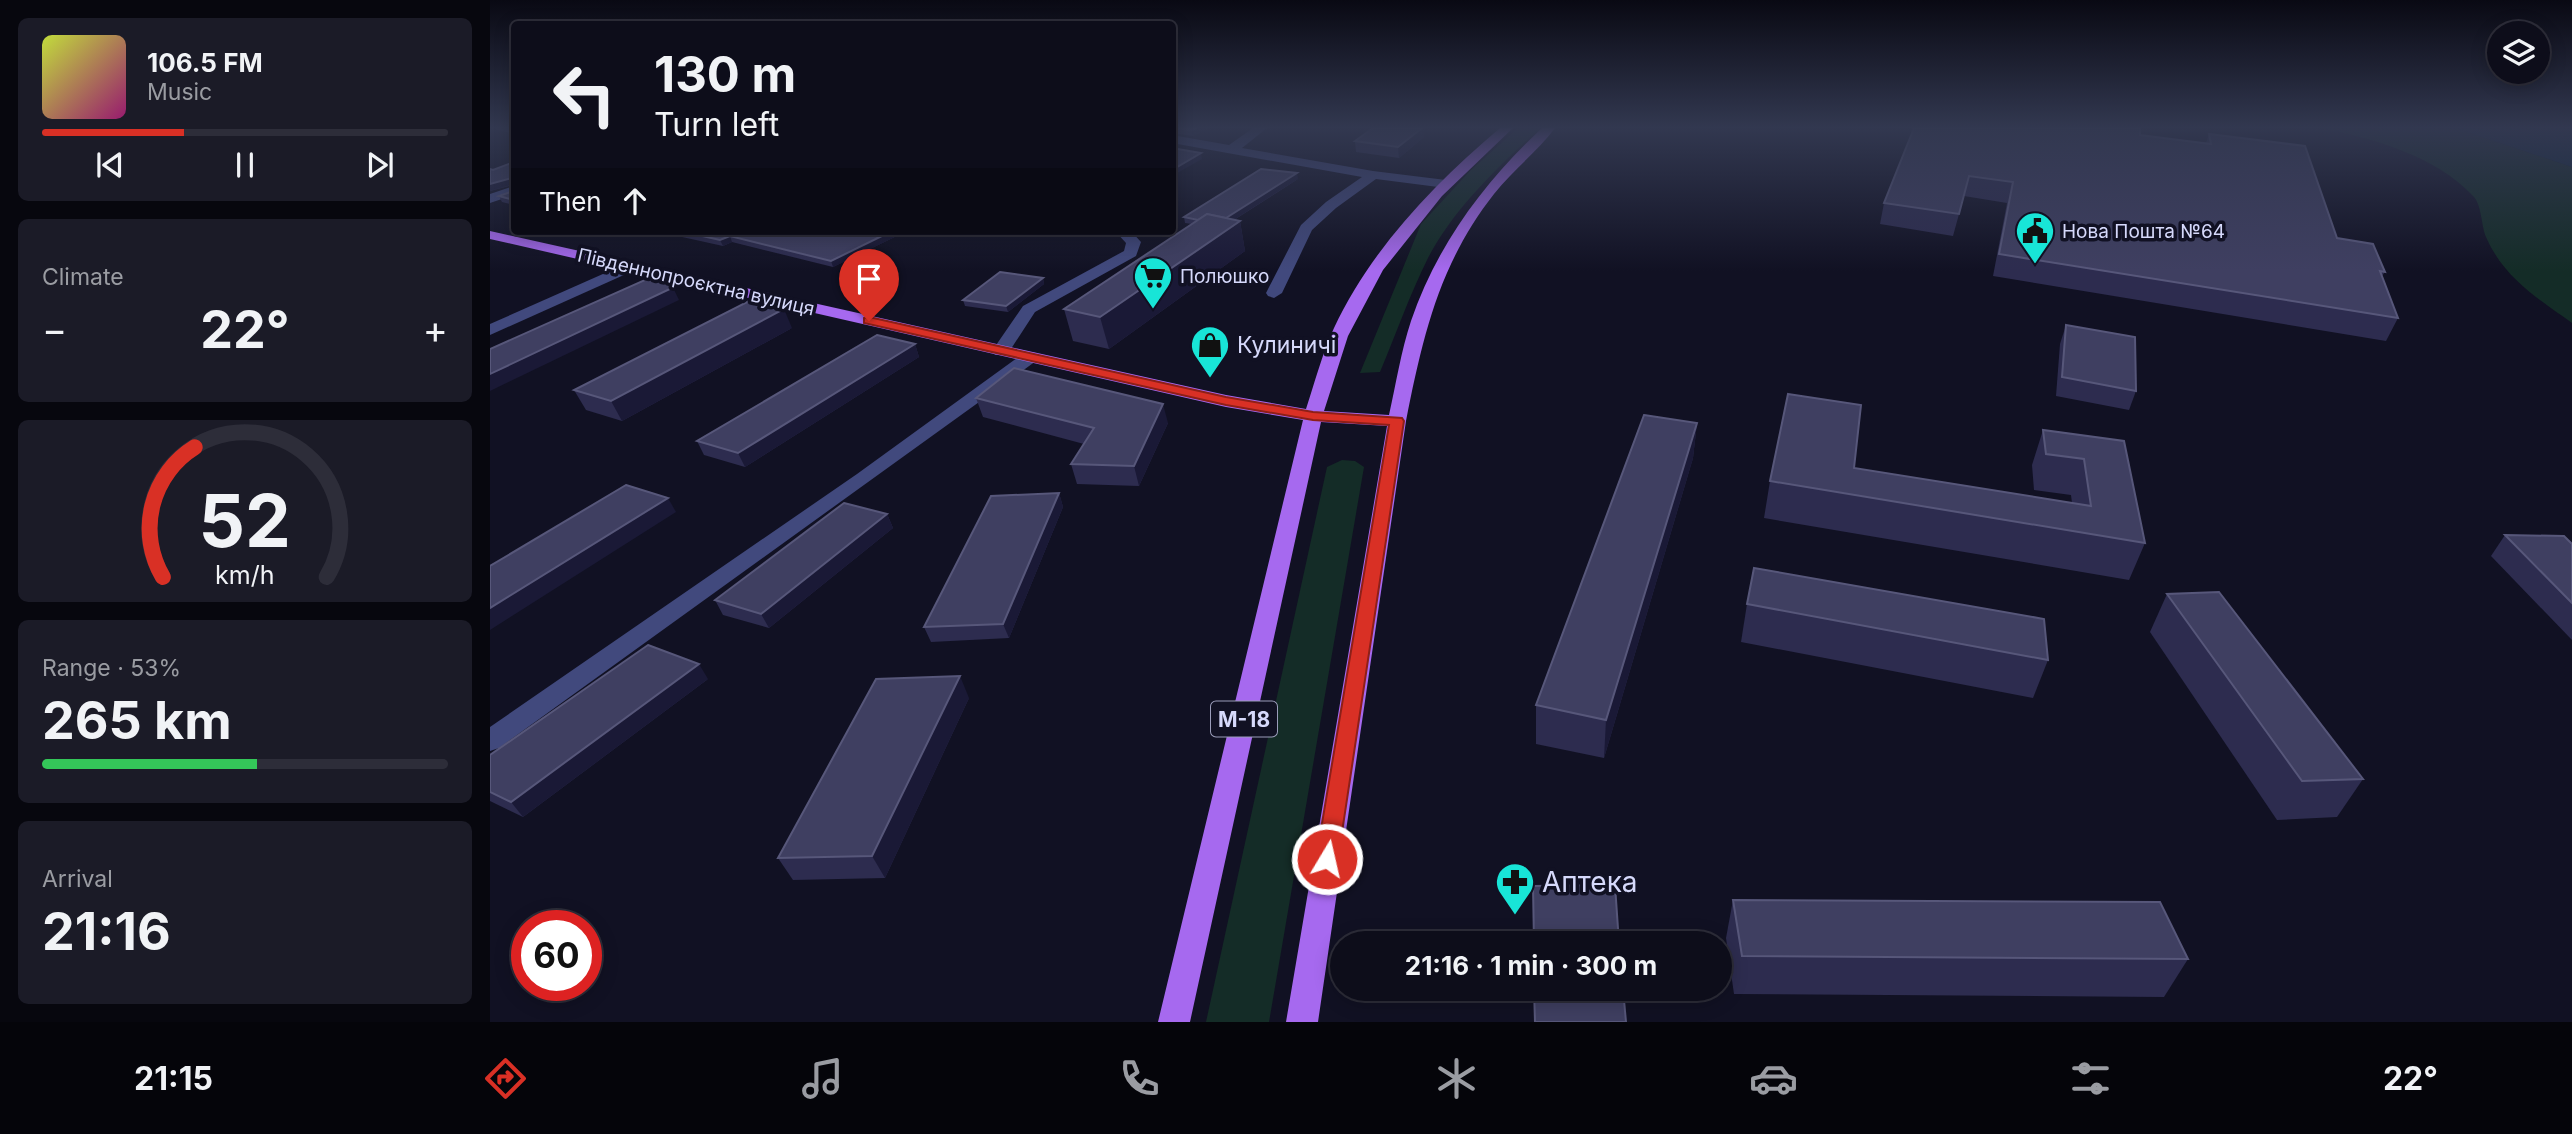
<!DOCTYPE html>
<meta charset="utf-8">
<style>
body{margin:0;font-family:Inter,sans-serif;background:#1b1b27;color:#f1f3f6;height:100vh;display:flex;flex-direction:column;font-size:26px;white-space:nowrap}
*{box-sizing:border-box;margin:0}
p{font-size:23px;color:#9a9ca2}
.icon{flex:none;width:38px;height:38px;fill:none;stroke:currentColor;stroke-width:2;stroke-linecap:round;stroke-linejoin:round}
.map{position:relative;flex:1;overflow:hidden}
.side{display:flex;flex-direction:column;gap:18px;padding:18px;background:#07070e;width:490px}
.side>*{flex:none}
.top-card{position:absolute;left:21px;top:21px;width:665px;height:214px;border-radius:7px;box-shadow:0 4px 18px #0003,0 0 0 2px #2d2d39;background:#0d0d1a;color:#f1f3f6;overflow:hidden}
.tools{position:absolute;left:1997px;top:21px;display:grid;gap:14px}
.tools a{display:grid;place-items:center;width:63px;height:63px;border-radius:50%;background:#0d0d1a;box-shadow:0 4px 18px #0003,0 0 0 2px #2d2d39;font-size:35px}
.speed{position:absolute;left:21px;top:910px;display:flex;gap:14px;font-size:35px;font-weight:700;text-align:center}
.speed>*{display:grid;place-content:center;width:91px;height:91px;border-radius:50%;background:#0d0d1a;box-shadow:0 4px 18px #0003,0 0 0 2px #2d2d39;line-height:1}
.speed .limit{border:10px solid #d22;background:#fff;color:#111}
.pin{position:absolute;display:grid;place-items:center;width:60px;height:60px;color:#fff;margin:-72px -30px;border-radius:50% 50% 50% 0;rotate:-45deg;box-shadow:0 0 7px #0007}
.pin .icon{rotate:45deg}
.me{position:absolute;width:77px;margin:-38px;rotate:9deg;stroke-linejoin:round;filter:drop-shadow(0 0 5px #0008)}
.turn{display:flex;align-items:center;gap:24px;height:147px;padding:0 28px;font-size:32px}
.turn .icon{width:91px;height:91px;stroke-width:2.5}
.turn b{display:block;font-size:49px;line-height:60px}
.then{display:flex;align-items:center;height:66px;padding:0 28px;background:#0003;gap:14px;font-size:26px}
.big{font-size:52px;font-weight:700;line-height:1.1}
.side .card{flex:1;display:flex;flex-direction:column;justify-content:center;gap:10px;min-width:0;padding:0 24px;border-radius:10px;background:#1b1b27}
.side .dial{align-items:center;gap:0}
.dial svg{height:182px;overflow:visible;fill:none;stroke:#2d2d39;stroke-width:7;stroke-linecap:round;text-anchor:middle}
.dial text{fill:#f1f3f6;stroke:none}
.song{display:flex;align-items:center;gap:21px}
.cover{width:84px;height:84px;border-radius:10px;background:linear-gradient(135deg,hsl(70 70% 55%),hsl(320 70% 35%))}
.played{height:7px;border-radius:4px;background:linear-gradient(90deg,#d93025 35%,#2d2d39 35%)}
.keys{display:flex;justify-content:space-around;direction:ltr}
.heat{display:flex;justify-content:space-between;align-items:center;font-size:38px;direction:ltr}
.charge{height:10px;border-radius:5px;background:linear-gradient(90deg,#34c759 53%,#2d2d39 0)}
.trip{position:absolute;left:840px;top:931px;width:402px;height:70px;border-radius:35px;background:#0d0d1a;box-shadow:0 4px 18px #0003,0 0 0 2px #2d2d39;font-weight:700;line-height:70px;text-align:center}
.dock{display:flex;height:112px;justify-content:space-around;align-items:center;background:#05050a;color:#9a9ca2}
.dock .icon{width:49px;height:49px}
.dock .selected{color:#d93025}
.dock b{font-size:32px;color:#f1f3f6}
main{display:flex;flex:1;min-height:0}
.map>svg:first-child{display:block}
</style>
<main>
<section class="side">
<div class="card">
<div class="song"><i class="cover"></i><div><b>106.5 FM</b><p>Music</p></div></div>
<div class="played"></div>
<div class="keys"><svg class="icon" aria-label="previous" viewBox="0 0 24 24"><path d="M18 5L8 12l10 7zM5 5v14"/></svg><svg class="icon" aria-label="pause" viewBox="0 0 24 24"><path d="M8 5v14M16 5v14"/></svg><svg class="icon" aria-label="next" viewBox="0 0 24 24"><path d="M6 5l10 7-10 7zM19 5v14"/></svg></div>
</div>
<div class="card"><p>Climate</p>
<div class="heat"><a>−</a><b class="big">22°</b><a>+</a></div>
</div>
<div class="card dial"><svg viewBox="0 0 100 80">
<path d="M14 69A42 42 0 1 1 86 69"/>
<path d="M14 69A42 42 0 0 1 28 12" stroke="#d93025"/>
<text x="50" y="56" font-size="32" font-weight="700">52</text>
<text x="50" y="72" font-size="11">km/h</text>
</svg></div>
<div class="card"><p>Range · 53%</p><b class="big">265 km</b><div class="charge"></div></div>
<div class="card"><p>Arrival</p><b class="big">21:16</b></div>
</section>
<div class="map">
<svg width="2082" height="1022" viewBox="0 0 2082 1022">
<rect width="100%" height="100%" fill="#111123"/>
<g fill="#142c27">
<path d="M1028 128H1050C1010 165 964 208 938 258 920 294 906 334 890 372L870 373 931 224 980 171Z"/>
<path d="M1833 128H1965L2082 167V323C2047 298 2014 278 1996 237 1991 225 1992 205 1983 196 1946 156 1884 139 1833 128Z"/>
<polygon points="852,460 865,461 874,467 779,1022 716,1022 837,467"/>
</g>
<polygon fill="#0f283d" points="1965,128 2082,128 2082,167"/>
<g fill="none" stroke-linecap="round" stroke-linejoin="round">
<g fill="#41497d" fill-rule="evenodd">
<polygon points="763,128 777,128 752,148 883,171 956,180 963,184 956,188 886,179 846,208 822,230 792,293 784,298 778,296 776,293 811,225 836,202 872,177 682,143 682,135 739,145"/>
<polygon points="24,186 24,195 0,203 0,194"/>
<polygon points="625,231 641,231 651,242 646,256 545,312 517,355 505,355 502,351 533,306 634,251 636,243"/>
<polygon points="140,262 145,264 148,267 145,270 0,335 0,324"/>
<polygon points="540,352 546,353 549,357 546,361 9,748 0,751 0,727 367,474 534,353"/>
</g>
<path fill="#a669ef" fill-rule="evenodd" d="M1010 128H1023L952 196 893 270 858 336 834 411 899 415C906 384 911 351 921 321 947 245 994 182 1052 128H1065C1048 151 1022 171 1004 194 949 264 933 336 916 421L828 1022H796L897 426 831 422 700 1022H668L813 420 736 407 0 239V231L736 395 816 409C825 382 832 354 844 328 881 249 944 184 1010 128Z"/>
</g>
<g fill="#2d2c4f">
<polygon points="0,128 24,128 24,134"/>
<polygon points="682,128 718,128 703,136 682,133"/>
<polygon points="1424,128 1650,135 1716,143 1719,134 1847,238 1895,272 1892,276 1908,318 1896,341 1503,276 1517,203 1474,196 1463,236 1390,224 1394,203"/>
<polygon points="934,130 934,137 909,158 866,152 865,141"/>
<polygon points="24,162 24,205 12,202 9,196 23,191 23,185 0,191 3,170"/>
<polygon points="808,179 744,220 750,221 755,251 619,349 583,341 574,309 702,224 695,223 694,217"/>
<polygon points="165,231 417,231 343,267 242,242 233,246"/>
<polygon points="553,278 554,284 518,312 475,306 473,300"/>
<polygon points="1576,325 1646,391 1639,410 1566,396 1570,344"/>
<polygon points="302,328 132,421 96,410 84,390"/>
<polygon points="425,344 429,357 255,467 214,455 207,441"/>
<polygon points="486,398 678,423 649,486 587,484 581,464 594,444 493,417"/>
<polygon points="1207,423 1203,458 1114,758 1046,744 1046,705"/>
<polygon points="1553,430 1634,441 1655,543 1639,580 1274,518 1280,481 1364,468 1582,503 1581,495 1544,490 1542,465"/>
<polygon points="569,493 573,507 519,638 441,642 434,627"/>
<polygon points="397,514 403,528 279,628 233,615 225,600"/>
<polygon points="2015,535 2082,544 2082,640 2001,556"/>
<polygon points="1677,594 1873,779 1847,817 1787,820 1660,632"/>
<polygon points="1257,604 1558,660 1543,698 1251,642"/>
<polygon points="218,679 33,817 0,801 0,755"/>
<polygon points="479,698 395,878 303,880 288,858"/>
<polygon points="1243,900 1698,959 1674,997 1244,994 1236,938"/>
</g>
<g fill="#1a1936">
<polygon points="707,128 718,128 703,136 702,130"/>
<polygon points="926,128 936,128 934,130 934,137 909,158 908,147"/>
<polygon points="711,153 712,159 682,176 682,170"/>
<polygon points="807,173 808,179 728,230 727,224"/>
<polygon points="22,178 24,184 0,191 0,184"/>
<polygon points="750,221 755,251 619,349 610,317"/>
<polygon points="402,231 417,231 343,267 341,261"/>
<polygon points="240,236 242,242 233,246 230,240"/>
<polygon points="175,271 189,300 0,391 0,374"/>
<polygon points="553,278 554,284 518,312 516,306"/>
<polygon points="294,309 302,328 132,421 121,401"/>
<polygon points="425,344 429,357 255,467 248,453"/>
<polygon points="673,404 678,423 649,486 644,466"/>
<polygon points="1207,423 1203,458 1114,758 1116,720"/>
<polygon points="569,493 573,507 519,638 513,624"/>
<polygon points="178,498 186,512 0,630 0,608"/>
<polygon points="397,514 403,528 279,628 271,614"/>
<polygon points="209,664 218,679 33,817 21,802"/>
<polygon points="470,676 479,698 395,878 382,856"/>
</g>
<g fill="#3f3f61" stroke="#57577a" stroke-width="2">
<polygon points="682,128 707,128 702,130"/>
<polygon points="883,128 932,128 908,147 865,141"/>
<polygon points="1424,128 1650,128 1650,135 1721,144 1719,134 1815,146 1847,238 1883,244 1895,272 1890,271 1908,318 1509,254 1523,182 1479,176 1469,214 1394,203"/>
<polygon points="682,148 711,153 682,170"/>
<polygon points="24,162 24,200 9,196 23,191 22,178 0,184 0,169 3,170"/>
<polygon points="771,169 807,173 736,218 717,214 708,220 694,217"/>
<polygon points="717,214 750,221 610,317 574,309"/>
<polygon points="190,231 402,231 341,261 240,236 230,240"/>
<polygon points="175,271 182,288 0,374 0,349"/>
<polygon points="510,272 553,278 516,306 473,300"/>
<polygon points="259,301 294,309 121,401 84,390"/>
<polygon points="1576,325 1645,337 1646,391 1572,377"/>
<polygon points="387,335 425,344 248,453 207,441"/>
<polygon points="524,368 673,404 644,466 581,464 604,428 486,398"/>
<polygon points="1298,394 1371,405 1364,468 1601,506 1594,459 1556,454 1553,430 1634,441 1655,543 1280,481"/>
<polygon points="1154,415 1207,423 1116,720 1046,705"/>
<polygon points="136,485 178,498 0,608 0,566"/>
<polygon points="569,493 513,624 434,627 501,496"/>
<polygon points="354,503 397,514 271,614 225,600"/>
<polygon points="2015,535 2074,536 2082,544 2082,603"/>
<polygon points="1264,568 1554,619 1558,660 1257,604"/>
<polygon points="1729,592 1873,779 1812,781 1677,594"/>
<polygon points="158,645 209,664 21,802 0,792 0,755"/>
<polygon points="470,676 382,856 288,858 386,679"/>
<polygon points="1125,885 1129,943 1044,943 1043,886"/>
<polygon points="1243,900 1670,902 1698,959 1252,956"/>
<polygon points="1044,989 1133,989 1136,1022 1045,1022"/>
</g>
<linearGradient id="sky" x2="0" y2="1"><stop stop-color="#090913"/><stop offset="0.47" stop-color="#323850"/><stop offset="1" stop-color="#323850" stop-opacity="0"/></linearGradient>
<rect width="2082" height="271" fill="url(#sky)"/>
<polygon fill="#d93025" stroke="#8d1f18" stroke-width="2" points="379,317 736,397 823,412 912,418 914,421 848,859 845,865 837,868 830,865 826,859 899,425 823,420 736,405 374,323 374,318"/>
<defs>
<g id="civic-pin" transform="scale(2.0125)"><path d="M0 17L-7.5 6A9.5 9.5 0 1 1 7.5 6Z" fill="#18e5d7" stroke="#111123"/><path d="M-.6-6.5H3V-4.5H.6V-3L4-1V1h2V6H-6V1h2V-1L-.6-3ZM-1.2 2.5V6h2.4V2.5Z" fill="#111"/></g>
<g id="supermarket-pin" transform="scale(2.0125)"><path d="M0 17L-7.5 6A9.5 9.5 0 1 1 7.5 6Z" fill="#18e5d7" stroke="#111123"/><path d="M-6-5.5h2.5l.6 2H6L4.5 2H-2.5L-4.4-4H-6ZM-1.5 3.2a1.3 1.3 0 1 0 .1 0ZM3 3.2a1.3 1.3 0 1 0 .1 0Z" fill="#111"/></g>
<g id="shop-pin" transform="scale(2.0125)"><path d="M0 17L-7.5 6A9.5 9.5 0 1 1 7.5 6Z" fill="#18e5d7" stroke="#111123"/><path d="M-5-2.5h2.3a2.7 3.5 0 0 1 5.4 0H5L5.5 6h-11ZM-1.5-2.5h3a1.5 2.3 0 0 0-3 0Z" fill="#111"/></g>
<g id="pharmacy-pin" transform="scale(2.0125)"><path d="M0 17L-7.5 6A9.5 9.5 0 1 1 7.5 6Z" fill="#18e5d7" stroke="#111123"/><path d="M-2-6h4v4h4v4h-4v4h-4v-4h-4v-4h4Z" fill="#111"/></g>
</defs>
<g fill-rule="evenodd">
<use href="#civic-pin" x="1545" y="231"/>
<use href="#supermarket-pin" x="663" y="276"/>
<use href="#shop-pin" x="720" y="345"/>
<use href="#pharmacy-pin" x="1025" y="882"/>
</g>
<g text-anchor="middle" dominant-baseline="central" stroke-width="7" stroke-linejoin="round" paint-order="stroke">
<g font-size="19" fill="#d6d9fb" stroke="#111123" text-anchor="start">
<text x="1572" y="231">Нова Пошта №64</text>
<text x="690" y="276">Полюшко</text>
</g>
<g font-size="19" fill="#d6d9fb" stroke="#111123">
<text transform="translate(206 282) rotate(13)">Південнопроєктна вулиця</text>
</g>
<rect fill="#111123" stroke="#9b9dba" stroke-width="2" x="721" y="701.5" width="66" height="35" rx="5"/>
<g font-size="21" font-weight="bold" fill="#d6d9fb">
<text x="754" y="719">М-18</text>
</g>
<g font-size="23" fill="#d6d9fb" stroke="#111123" text-anchor="start">
<text x="747" y="345">Кулиничі</text>
</g>
<g font-size="28" fill="#d6d9fb" stroke="#111123" text-anchor="start">
<text x="1052" y="882">Аптека</text>
</g>
</g>
</svg>
<div class="tools">
<a><svg class="icon" aria-label="layers" viewBox="0 0 24 24"><path d="M12 4l9 5-9 5-9-5zM3 14l9 5 9-5"/></svg></a>
</div>
<div class="speed"><div class="limit">60</div></div>
<div class="pin" style="left:379px;top:321px;background:#d93025"><svg class="icon" aria-label="arrive" viewBox="0 0 24 24"><path d="M6 21V4h12l-3 4 3 4H6"/></svg></div>
<svg class="me" style="left:837px;top:859px" viewBox="-20 -20 40 40"><circle r="17" fill="#d93025" stroke="#fff" stroke-width="3"/><path d="M0-11L8 9 0 5-8 9z" fill="#fff"/></svg>
<div class="trip">21:16 · 1 min · 300 m</div>
<div class="top-card">
<div class="turn"><svg class="icon" aria-label="left" viewBox="0 0 24 24"><path d="M17 20v-9H6M10 6l-5 5 5 5"/></svg><div><b>130 m</b>Turn left</div></div>
<div class="then">Then<svg class="icon" aria-label="ahead" viewBox="0 0 24 24"><path d="M12 20V5M6 11l6-6 6 6"/></svg></div>
</div>
</div>
</main>
<nav class="dock">
<b>21:15</b>
<svg class="icon selected" aria-label="directions" viewBox="0 0 24 24"><path d="M12 3l9 9-9 9-9-9zM9 14v-3h6M13 9l2 2-2 2"/></svg>
<svg class="icon" aria-label="music" viewBox="0 0 24 24"><path d="M9 18V5l10-2v13"/><circle cx="6" cy="18" r="3"/><circle cx="16" cy="16" r="3"/></svg>
<svg class="icon" aria-label="phone" viewBox="0 0 24 24"><path d="M5 4h4l2 5-3 2q2 4 5 5l2-3 5 2v4C11 20 4 13 5 4z"/></svg>
<svg class="icon" aria-label="climate" viewBox="0 0 24 24"><path d="M12 3v18M4 7l16 10M4 17L20 7"/></svg>
<svg class="icon" aria-label="car" viewBox="0 0 24 24"><path d="M5 17H2v-5l4-1 3-4h7l3 4 3 1v5h-3M9 17h6M6 11h13"/><circle cx="7" cy="17" r="2"/><circle cx="17" cy="17" r="2"/></svg>
<svg class="icon" aria-label="filters" viewBox="0 0 24 24"><path d="M4 7h16M4 17h16"/><circle cx="9" cy="7" r="2"/><circle cx="15" cy="17" r="2"/></svg>
<b>22°</b>
</nav>
